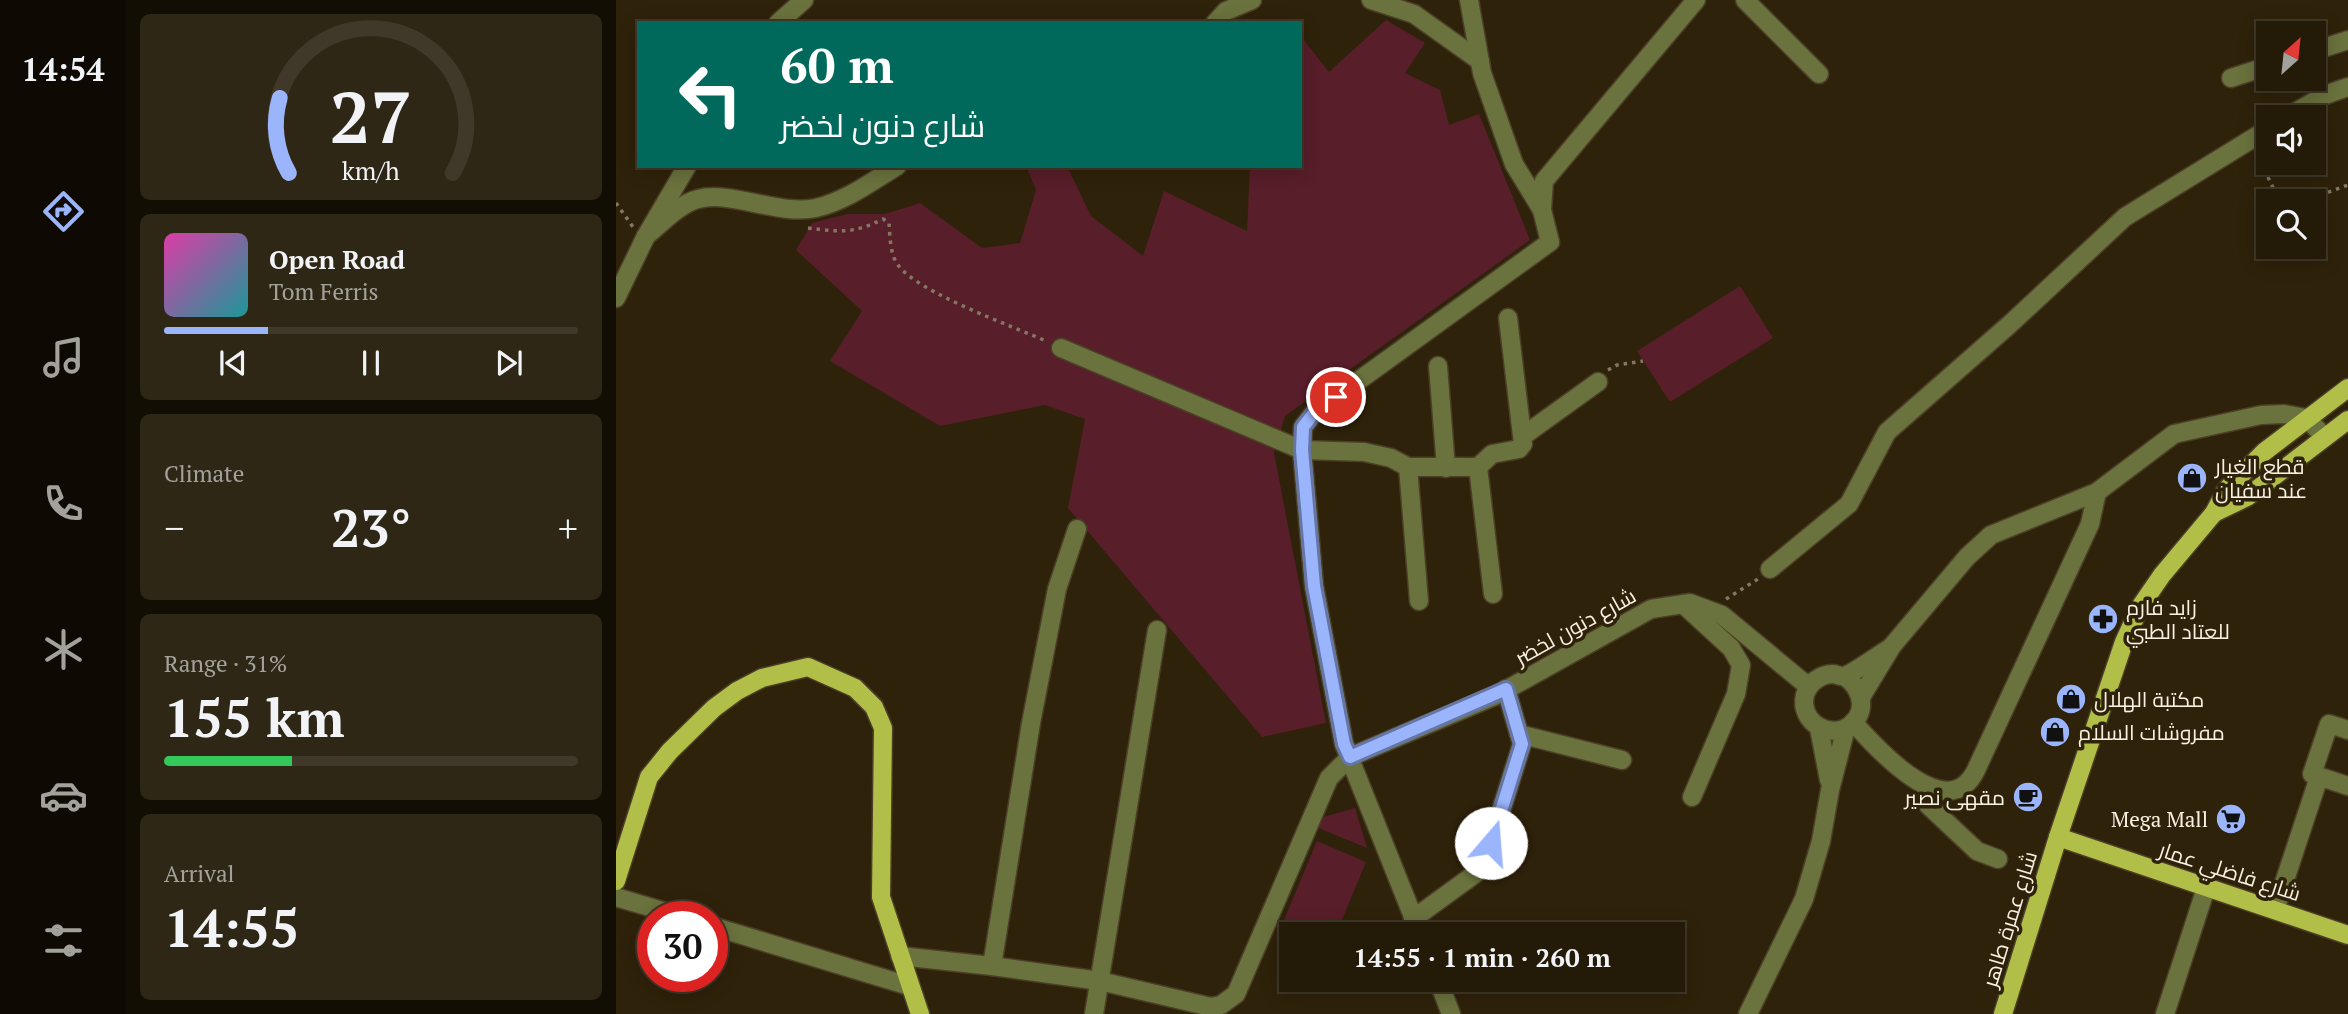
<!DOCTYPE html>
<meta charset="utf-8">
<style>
body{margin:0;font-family:"PT Serif",Cairo,serif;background:#2f2716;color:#f1f3f6;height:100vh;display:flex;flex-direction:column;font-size:26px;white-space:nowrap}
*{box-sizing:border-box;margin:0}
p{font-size:23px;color:#a3a19c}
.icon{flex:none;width:38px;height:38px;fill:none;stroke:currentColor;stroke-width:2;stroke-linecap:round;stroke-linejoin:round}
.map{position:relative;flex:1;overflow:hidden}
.drawer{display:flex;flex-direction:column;gap:14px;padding:14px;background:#130e04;width:490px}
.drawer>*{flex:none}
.hud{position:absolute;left:21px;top:21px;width:665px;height:147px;border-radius:0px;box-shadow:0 4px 18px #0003,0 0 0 2px #403829;background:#00695c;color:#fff;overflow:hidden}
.needle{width:46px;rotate:27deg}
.buttons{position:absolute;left:1640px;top:21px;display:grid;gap:14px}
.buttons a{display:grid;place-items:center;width:70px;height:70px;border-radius:0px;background:#231a08;box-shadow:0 4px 18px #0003,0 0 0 2px #403829;font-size:35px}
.speed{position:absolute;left:21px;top:901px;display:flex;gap:14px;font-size:35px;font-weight:700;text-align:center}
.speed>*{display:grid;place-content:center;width:91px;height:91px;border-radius:50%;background:#231a08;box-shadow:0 4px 18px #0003,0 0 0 2px #403829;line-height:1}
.speed .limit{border:10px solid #d22;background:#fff;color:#111}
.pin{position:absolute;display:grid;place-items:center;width:60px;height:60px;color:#fff;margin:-30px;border:4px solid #fff;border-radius:50%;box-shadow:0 2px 7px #0007}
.me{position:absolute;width:77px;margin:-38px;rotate:18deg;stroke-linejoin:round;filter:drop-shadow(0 0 5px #0008)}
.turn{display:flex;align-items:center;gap:24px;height:147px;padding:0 28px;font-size:32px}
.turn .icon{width:91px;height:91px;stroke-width:2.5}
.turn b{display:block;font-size:49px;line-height:60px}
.big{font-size:52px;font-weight:600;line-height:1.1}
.drawer .card{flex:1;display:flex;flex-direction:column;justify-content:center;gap:10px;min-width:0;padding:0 24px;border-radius:10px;background:#2f2716}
.drawer .dial{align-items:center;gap:0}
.dial svg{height:182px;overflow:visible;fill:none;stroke:#403829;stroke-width:7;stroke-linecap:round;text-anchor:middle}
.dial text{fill:#f1f3f6;stroke:none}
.song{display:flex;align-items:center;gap:21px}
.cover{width:84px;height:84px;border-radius:10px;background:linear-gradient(135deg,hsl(320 70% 55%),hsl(180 70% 35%))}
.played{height:7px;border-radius:4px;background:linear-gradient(90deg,#9bb5fd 25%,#403829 25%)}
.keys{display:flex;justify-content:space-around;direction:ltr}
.heat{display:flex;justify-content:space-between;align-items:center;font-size:38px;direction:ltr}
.charge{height:10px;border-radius:5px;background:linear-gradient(90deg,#34c759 31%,#403829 0)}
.trip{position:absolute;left:663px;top:922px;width:406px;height:70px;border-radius:0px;background:#231a08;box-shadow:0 4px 18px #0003,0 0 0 2px #403829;font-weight:600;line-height:70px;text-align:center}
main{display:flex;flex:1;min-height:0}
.tabs{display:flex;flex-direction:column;width:126px;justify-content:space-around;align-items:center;background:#0e0a03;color:#a3a19c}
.tabs .icon{width:49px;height:49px}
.tabs .current{color:#9bb5fd}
.tabs b{font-size:32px;color:#f1f3f6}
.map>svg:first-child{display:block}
</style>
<main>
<nav class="tabs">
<b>14:54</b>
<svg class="icon current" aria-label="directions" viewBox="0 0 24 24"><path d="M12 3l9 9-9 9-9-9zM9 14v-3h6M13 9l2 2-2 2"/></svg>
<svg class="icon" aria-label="music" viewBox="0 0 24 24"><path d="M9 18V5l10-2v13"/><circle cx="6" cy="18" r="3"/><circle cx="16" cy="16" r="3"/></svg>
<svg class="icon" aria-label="phone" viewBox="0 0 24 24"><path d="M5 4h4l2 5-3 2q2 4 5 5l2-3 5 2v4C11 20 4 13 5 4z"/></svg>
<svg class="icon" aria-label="climate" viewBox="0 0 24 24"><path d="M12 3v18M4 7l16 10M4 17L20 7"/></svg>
<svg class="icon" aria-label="car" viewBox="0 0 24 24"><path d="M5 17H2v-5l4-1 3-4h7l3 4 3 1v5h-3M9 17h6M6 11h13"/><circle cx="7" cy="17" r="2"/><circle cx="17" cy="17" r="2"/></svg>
<svg class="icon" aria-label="filters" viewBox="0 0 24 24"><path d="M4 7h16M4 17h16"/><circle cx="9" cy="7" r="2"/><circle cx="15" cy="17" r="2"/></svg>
</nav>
<section class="drawer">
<div class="card dial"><svg viewBox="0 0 100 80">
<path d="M14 69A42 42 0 1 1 86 69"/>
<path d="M14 69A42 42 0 0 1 10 36" stroke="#9bb5fd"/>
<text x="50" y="56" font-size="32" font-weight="700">27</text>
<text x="50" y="72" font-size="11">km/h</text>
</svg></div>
<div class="card">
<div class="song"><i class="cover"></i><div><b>Open Road</b><p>Tom Ferris</p></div></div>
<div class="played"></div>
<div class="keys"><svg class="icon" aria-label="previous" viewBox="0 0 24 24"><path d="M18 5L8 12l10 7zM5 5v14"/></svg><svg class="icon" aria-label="pause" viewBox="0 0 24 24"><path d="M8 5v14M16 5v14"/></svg><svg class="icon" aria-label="next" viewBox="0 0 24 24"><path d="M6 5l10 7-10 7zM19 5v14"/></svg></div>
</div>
<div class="card"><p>Climate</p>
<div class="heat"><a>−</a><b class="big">23°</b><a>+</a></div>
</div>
<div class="card"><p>Range · 31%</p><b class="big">155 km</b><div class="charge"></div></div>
<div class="card"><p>Arrival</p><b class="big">14:55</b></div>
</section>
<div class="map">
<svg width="1732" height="1014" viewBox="0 0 1732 1014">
<rect width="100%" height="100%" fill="#2f220a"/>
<g fill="#581e29">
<polygon points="770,20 809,43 789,73 824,90 833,125 863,114 914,240 669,416 658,453 710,723 646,737 452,508 469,419 429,405 324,426 214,361 246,311 180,250 196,223 231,214 269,214 304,203 366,248 404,243 420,190 410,166 451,166 475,216 527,256 548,191 631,231 634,166 684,166 684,35 713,72"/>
<polygon points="1124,286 1157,338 1054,402 1021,351"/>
<polygon points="739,808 751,848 700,827 704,818"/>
<polygon points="701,841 750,862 720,934 676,934 675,946 660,939"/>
</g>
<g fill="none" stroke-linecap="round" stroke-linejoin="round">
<g stroke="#4b3f28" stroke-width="21">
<g id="minor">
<polyline points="755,0 798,14 864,61"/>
<polyline points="853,0 866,73 898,164 926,210"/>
<polyline points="1129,0 1203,74"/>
<polyline points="162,23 188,0"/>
<polyline points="599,23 610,11 636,0"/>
<polyline points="1698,51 1732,40"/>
<polyline points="1615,78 1652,66"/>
<polyline points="1671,117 1709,95 1732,87"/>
<path d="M30 236C45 224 63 204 82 199 114 190 163 216 200 208 230 201 255 182 281 166"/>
<polyline points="0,298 30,236 71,166"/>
<polyline points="445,348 686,450 748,452 775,458 792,467 862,467 876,454 903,449 907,444 892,318"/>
<polyline points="822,366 830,468"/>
<polyline points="907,436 982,382"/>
<polyline points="792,467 803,601"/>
<polyline points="862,467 877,594"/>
<polyline points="461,529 441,589 415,723 376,966 484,981 595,1007 605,1005 620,994 713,778 734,757 881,695 1035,609 1074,603 1106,615 1193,687"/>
<polyline points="1154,569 1233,504 1271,432 1393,325 1509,217 1652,129"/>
<polyline points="1067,604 1115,648 1125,665 1120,694 1076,797"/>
<path d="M1228 676C1243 686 1252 706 1238 722 1218 743 1182 723 1189 695 1192 683 1205 674 1217 674 1221 674 1224 677 1227 676 1235 675 1265 653 1274 648"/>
<polyline points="1245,697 1276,646 1351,557 1375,535 1481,492 1558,434 1645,415 1668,414 1690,418 1709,437"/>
<path d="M1237 722C1261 749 1332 828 1360 770L1474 524 1481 492"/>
<polyline points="1203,728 1213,780"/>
<polyline points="1732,730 1713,724 1696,774 1732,786"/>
<polyline points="903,734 1006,760"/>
<polyline points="1310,786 1312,805 1361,851 1382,859"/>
<polyline points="0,897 67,917"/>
<polyline points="1659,910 1703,777"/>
<polyline points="797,919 867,868 906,744 890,689"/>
<polyline points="96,926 293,986"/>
<polyline points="804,934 728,744 698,586 686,450 687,427 698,413 934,242 926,210 928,181 1080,0"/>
<polyline points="284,956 376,966"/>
<polyline points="822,980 835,1014"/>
<polyline points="478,1014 541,630"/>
<polyline points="1132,1014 1188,899 1205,841 1214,790 1230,728"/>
<polyline points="1549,1014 1590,888"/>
</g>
</g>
<g stroke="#4b3f28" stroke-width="21">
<g id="major">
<polyline points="1598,513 1631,497 1732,420"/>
<polyline points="1442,837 1732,935"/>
<polyline points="0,881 33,777 54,751 98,708 121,691 146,678 192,667 239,688 258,707 267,728 265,897 304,1014"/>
<polyline points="1387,1014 1442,837 1508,642 1524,607 1546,575 1598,513 1610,490 1648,452 1732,388"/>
</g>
</g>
<g stroke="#837864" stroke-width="3.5" stroke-dasharray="3.5 5" stroke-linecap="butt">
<polyline points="1641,154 1660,194 1669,201"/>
<polyline points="1688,201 1732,185"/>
<polyline points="0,203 17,227"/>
<path d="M192 228C224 232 237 234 267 219L273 223C274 236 274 255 282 265 301 292 396 326 430 341"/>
<polyline points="992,370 1001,365 1027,361"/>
<polyline points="1110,599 1142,579"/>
</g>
<use href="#minor" stroke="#6a723d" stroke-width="18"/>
<use href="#major" stroke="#b1bf49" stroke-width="18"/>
</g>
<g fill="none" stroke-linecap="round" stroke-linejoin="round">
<g stroke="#6576a4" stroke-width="18">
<polyline id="route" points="720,397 698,413 687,427 686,450 698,586 728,744 734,757 890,689 906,744 875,843"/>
</g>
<use href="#route" stroke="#9bb5fd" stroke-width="12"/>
</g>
<defs>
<g id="shop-disc" transform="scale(1.575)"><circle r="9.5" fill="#9bb5fd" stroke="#2f220a"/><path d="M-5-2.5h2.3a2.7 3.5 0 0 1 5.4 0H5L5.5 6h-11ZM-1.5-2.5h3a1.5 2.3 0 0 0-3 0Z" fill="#111"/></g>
<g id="pharmacy-disc" transform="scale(1.575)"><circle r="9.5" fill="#9bb5fd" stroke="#2f220a"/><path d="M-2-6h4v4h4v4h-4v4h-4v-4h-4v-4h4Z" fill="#111"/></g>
<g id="cafe-disc" transform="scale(1.575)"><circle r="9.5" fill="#9bb5fd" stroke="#2f220a"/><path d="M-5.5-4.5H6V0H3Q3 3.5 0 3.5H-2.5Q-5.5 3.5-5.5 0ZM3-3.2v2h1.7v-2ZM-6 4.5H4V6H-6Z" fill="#111"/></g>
<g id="supermarket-disc" transform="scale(1.575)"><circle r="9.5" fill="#9bb5fd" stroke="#2f220a"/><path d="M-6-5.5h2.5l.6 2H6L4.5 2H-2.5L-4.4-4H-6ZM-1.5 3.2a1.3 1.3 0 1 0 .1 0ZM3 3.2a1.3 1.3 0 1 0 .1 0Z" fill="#111"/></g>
</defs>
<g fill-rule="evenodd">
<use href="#shop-disc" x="1576" y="478"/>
<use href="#pharmacy-disc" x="1487" y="619"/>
<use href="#shop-disc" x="1455" y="699"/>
<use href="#shop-disc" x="1439" y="732"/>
<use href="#cafe-disc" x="1412" y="797"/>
<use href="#supermarket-disc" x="1615" y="819"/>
</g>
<g text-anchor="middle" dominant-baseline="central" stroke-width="7" stroke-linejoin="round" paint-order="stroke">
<g font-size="21" fill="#f9f1e2" stroke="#2f220a" text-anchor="start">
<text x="1599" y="466">قطع الغيار<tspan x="1599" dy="24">عند سفيان</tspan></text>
<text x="1510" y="607">زايد فارم<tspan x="1510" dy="24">للعتاد الطبي</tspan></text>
<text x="1478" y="699">مكتبة الهلال</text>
<text x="1462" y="732">مفروشات السلام</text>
<text x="1389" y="797" text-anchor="end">مقهى نصير</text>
<text x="1592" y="819" text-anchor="end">Mega Mall</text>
</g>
<g font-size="21" fill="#f9f1e2" stroke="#2f220a">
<text transform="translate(959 626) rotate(-29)">شارع دنون لخضر</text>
<text transform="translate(1614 871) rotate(18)">شارع فاضلي عمار</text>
<text transform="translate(1393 919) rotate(-73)">شارع عمرة طاهر</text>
</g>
</g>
</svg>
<div class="buttons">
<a><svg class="needle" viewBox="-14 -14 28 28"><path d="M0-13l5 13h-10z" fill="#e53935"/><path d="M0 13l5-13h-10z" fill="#a3a19c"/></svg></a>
<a><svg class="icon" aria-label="sound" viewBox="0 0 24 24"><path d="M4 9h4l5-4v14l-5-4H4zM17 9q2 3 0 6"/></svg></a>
<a><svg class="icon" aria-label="search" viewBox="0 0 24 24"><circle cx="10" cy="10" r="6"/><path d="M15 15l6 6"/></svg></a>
</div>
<div class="speed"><div class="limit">30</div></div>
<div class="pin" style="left:720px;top:397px;background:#d93025"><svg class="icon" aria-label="arrive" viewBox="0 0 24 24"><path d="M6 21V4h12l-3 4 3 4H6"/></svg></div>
<svg class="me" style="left:875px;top:843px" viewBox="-20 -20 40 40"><circle r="19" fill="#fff"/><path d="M0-13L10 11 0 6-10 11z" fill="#9bb5fd"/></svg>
<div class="trip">14:55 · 1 min · 260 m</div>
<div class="hud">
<div class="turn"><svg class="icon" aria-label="left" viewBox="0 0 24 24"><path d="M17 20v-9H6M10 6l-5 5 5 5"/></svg><div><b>60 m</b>شارع دنون لخضر</div></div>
</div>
</div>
</main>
